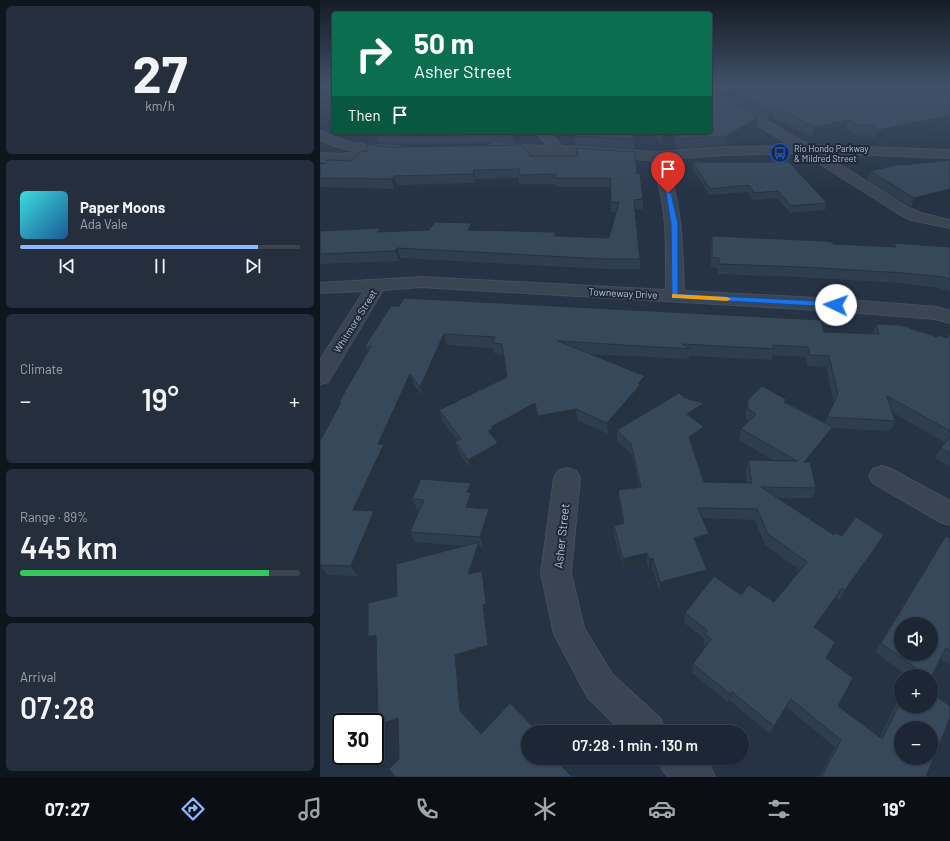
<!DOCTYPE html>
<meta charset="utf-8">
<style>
body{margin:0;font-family:Barlow,sans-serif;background:#252e3c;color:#f1f3f6;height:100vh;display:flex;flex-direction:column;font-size:15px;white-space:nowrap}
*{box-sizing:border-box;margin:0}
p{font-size:13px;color:#a0a5ac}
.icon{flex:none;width:22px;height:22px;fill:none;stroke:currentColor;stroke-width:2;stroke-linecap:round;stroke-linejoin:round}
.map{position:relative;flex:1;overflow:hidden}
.side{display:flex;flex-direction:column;gap:6px;padding:6px;background:#0f151d;width:320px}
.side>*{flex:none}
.banner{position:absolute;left:12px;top:12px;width:380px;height:122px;border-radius:4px;box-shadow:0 1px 3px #0004,0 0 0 1px #3a434f;background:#0b6e4f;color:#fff;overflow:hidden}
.controls{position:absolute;left:574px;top:617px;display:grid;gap:8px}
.controls a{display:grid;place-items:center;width:44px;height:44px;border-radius:50%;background:#1c2634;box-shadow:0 1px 3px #0004,0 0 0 1px #3a434f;font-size:20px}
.speed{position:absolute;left:12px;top:713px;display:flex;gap:8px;font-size:20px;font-weight:700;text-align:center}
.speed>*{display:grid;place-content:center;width:52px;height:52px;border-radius:50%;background:#1c2634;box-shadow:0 1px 3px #0004,0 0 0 1px #3a434f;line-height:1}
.speed .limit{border:2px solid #111;border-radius:6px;background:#fff;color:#111}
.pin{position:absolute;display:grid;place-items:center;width:34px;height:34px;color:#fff;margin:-41px -17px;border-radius:50% 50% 50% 0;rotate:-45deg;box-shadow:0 0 4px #0007}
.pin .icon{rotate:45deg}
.me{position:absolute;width:44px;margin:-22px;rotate:273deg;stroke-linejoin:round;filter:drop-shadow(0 0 3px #0008)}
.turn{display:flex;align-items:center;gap:14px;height:84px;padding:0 16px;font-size:18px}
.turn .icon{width:52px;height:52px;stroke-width:2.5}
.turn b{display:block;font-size:28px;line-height:34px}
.then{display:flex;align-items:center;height:38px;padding:0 16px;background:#0003;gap:8px;font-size:15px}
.big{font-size:30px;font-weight:600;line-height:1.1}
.side .tile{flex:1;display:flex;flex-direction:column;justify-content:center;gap:6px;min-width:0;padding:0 14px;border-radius:6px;background:#252e3c}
.side .dial{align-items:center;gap:0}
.dial b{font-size:52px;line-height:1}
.song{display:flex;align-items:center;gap:12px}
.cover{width:48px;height:48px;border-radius:6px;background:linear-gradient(135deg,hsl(180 70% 55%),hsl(210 70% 35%))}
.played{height:4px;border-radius:2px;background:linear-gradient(90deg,#8bbbff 85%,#3a434f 85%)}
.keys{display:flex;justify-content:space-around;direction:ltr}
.heat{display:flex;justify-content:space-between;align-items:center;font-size:22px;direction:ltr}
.charge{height:6px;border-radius:3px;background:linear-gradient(90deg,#34c759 89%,#3a434f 0)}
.trip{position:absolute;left:201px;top:725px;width:228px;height:40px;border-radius:20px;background:#1c2634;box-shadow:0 1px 3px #0004,0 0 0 1px #3a434f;font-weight:600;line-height:40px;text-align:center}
.menu{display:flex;height:64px;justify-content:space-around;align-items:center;background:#0b0f15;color:#a0a5ac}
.menu .icon{width:28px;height:28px}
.menu .active{color:#8bbbff}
.menu b{font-size:18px;color:#f1f3f6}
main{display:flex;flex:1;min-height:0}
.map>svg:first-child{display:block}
</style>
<main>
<section class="side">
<div class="tile dial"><b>27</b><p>km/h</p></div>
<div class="tile">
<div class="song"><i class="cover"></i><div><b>Paper Moons</b><p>Ada Vale</p></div></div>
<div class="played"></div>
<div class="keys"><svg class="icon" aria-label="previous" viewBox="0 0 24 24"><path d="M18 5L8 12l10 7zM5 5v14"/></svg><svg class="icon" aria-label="pause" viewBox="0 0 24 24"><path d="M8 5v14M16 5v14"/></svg><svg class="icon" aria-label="next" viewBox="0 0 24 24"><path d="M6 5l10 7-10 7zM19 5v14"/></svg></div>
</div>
<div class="tile"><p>Climate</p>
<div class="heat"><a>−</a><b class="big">19°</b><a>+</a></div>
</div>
<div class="tile"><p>Range · 89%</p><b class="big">445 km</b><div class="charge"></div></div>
<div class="tile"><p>Arrival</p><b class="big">07:28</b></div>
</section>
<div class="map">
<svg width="630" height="777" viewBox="0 0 630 777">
<rect width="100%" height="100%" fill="#253345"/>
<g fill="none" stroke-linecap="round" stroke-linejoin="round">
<g stroke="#434e5e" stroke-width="2">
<g id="minor">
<path d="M390 89 489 145 630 150V158L502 153 589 208 601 213 630 220V228L591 220 579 214 483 153 405 155 344 159C363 204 362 244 364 291L516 299 617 307 630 311V323L615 319 516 311 101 287 63 290 8 382 0 384V360L44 291 0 293V283L101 277 346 290C346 244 348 204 331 160L174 152 170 151 168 148 170 145 174 144 228 146 216 132H229L242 146 336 152 405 147 471 146 390 96Z"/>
<path d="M0 131 28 142 48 145 77 146 81 147 83 150 81 153 77 154 44 152 48 153 49 156 48 159C32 163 16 162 0 161V153L20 154 43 152C28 150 13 147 0 140Z"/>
<polygon points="562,466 571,469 630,501 630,525 620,522 553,483 549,476 553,469"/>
<polygon points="247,468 256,471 260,478 251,573 264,628 292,674 341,719 346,732 303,732 268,698 234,634 221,573 234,478 238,471"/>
<polygon points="338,758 383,758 389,764 395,777 349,777 343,771"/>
</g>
</g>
<use href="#minor" fill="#3a4554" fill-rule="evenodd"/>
</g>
<g fill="#2f3e4e">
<polygon points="390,84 471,84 404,94 390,88"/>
<polygon points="475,84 630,84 630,124 556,139 547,135 538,136 526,129 492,137 463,122 452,118 448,120 416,102 417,93"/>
<polygon points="438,117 437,127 406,145 359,149 354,143 342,144 333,132 390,132"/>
<polygon points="40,132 191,132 192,134 194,143 71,144 59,143 57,136"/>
<polygon points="252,132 314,132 314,149 255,146"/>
<polygon points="68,147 210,156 257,156 256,148 317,174 323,199 323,209 315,209 320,259 320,269 285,269 80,258 79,261 0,264 0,231 61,232 109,230 152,223 153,230 236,232 236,236 289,238 296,212 291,212 290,187 236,187 235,184 199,184 198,178 155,179 155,183 77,185 74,189 0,187 0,164 4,164 32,161"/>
<polygon points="630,160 591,207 547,180 550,171 583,165"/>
<polygon points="373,162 507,203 505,210 470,213 457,198 433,200 428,192 389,195 373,169"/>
<polygon points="392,236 513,244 573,247 574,243 630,247 630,291 618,288 580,283 478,277 398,274 398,268 391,267 391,245"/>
<polygon points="71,306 504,332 552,334 556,324 617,337 627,338 630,332 630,467 615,458 621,448 625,443 572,412 575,421 570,431 513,428 509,438 489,462 496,488 493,498 458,498 514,535 559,545 520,600 517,597 495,628 506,658 518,706 560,737 581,694 581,706 606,777 499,777 515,747 466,707 450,734 409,700 408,702 372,673 373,664 386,646 383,643 384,638 364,623 365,613 421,595 454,602 480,570 445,545 435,520 383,518 387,544 378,547 385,580 340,592 332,568 329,569 327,563 304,569 294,536 294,526 303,524 299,501 298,490 319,487 312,455 297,441 297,430 365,398 384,403 382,414 374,419 382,438 372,445 384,482 427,483 426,471 428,460 454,461 419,440 421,429 429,422 426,420 426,411 428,400 466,399 466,402 505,423 507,417 514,402 506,367 487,366 486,357 453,355 452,360 370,356 369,359 269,354 324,387 320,393 320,396 288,434 257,420 220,427 217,414 175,437 181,454 152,470 139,453 135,442 138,441 122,421 119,410 187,377 184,355 175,354 173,348 127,345 104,397 94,385 66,448 69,454 44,511 54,511 60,521 38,576 7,575 0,589 0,441 20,404 19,402 48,352 45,346"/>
<polygon points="151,483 155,493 153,498 154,503 153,508 173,519 164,548 160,547 162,553 156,572 166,581 170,614 167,615 172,654 139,664 145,716 161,734 218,732 79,759 78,728 65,732 56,646 55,646 48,637 77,596 145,546 95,542 90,532 99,510 97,509 92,499"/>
<polygon points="626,536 630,538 630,665 621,659 611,676 587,676 555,652 619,546"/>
</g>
<g fill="#263240">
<polygon points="417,84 471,84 404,94 405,86"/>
<polygon points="453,108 452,118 448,120 450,111"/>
<polygon points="630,115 630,124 556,139 559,130"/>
<polygon points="438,117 437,127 406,145 407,136"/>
<polygon points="528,120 526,129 492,137 494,127"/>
<polygon points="355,133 354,143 342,144 342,134"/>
<polygon points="154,170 155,179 155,183 153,174"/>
<polygon points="74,176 77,185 74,189 72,179"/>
<polygon points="630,189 630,197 591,207 594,198"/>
<polygon points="152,223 154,233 148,230"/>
<polygon points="77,248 80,258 79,261 75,251"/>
<polygon points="124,334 127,345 104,397 100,387"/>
<polygon points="90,374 94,385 66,448 69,454 39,521 33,510 58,444"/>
<polygon points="325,376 324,387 320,393 320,396 288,434 287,423"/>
<polygon points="215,403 217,414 175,437 175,439 168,431 171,427"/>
<polygon points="384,403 382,414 366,424 367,414"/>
<polygon points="256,409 257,420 220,427 218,416"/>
<polygon points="384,427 382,438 368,447 369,437"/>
<polygon points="513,427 509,438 480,472 484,462"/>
<polygon points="178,443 181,454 152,470 148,460"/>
<polygon points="151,483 155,493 153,498 154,503 149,518 146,507 147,492"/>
<polygon points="169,509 173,519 164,548 160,537"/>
<polygon points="54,511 60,521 38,576 31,566"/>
<polygon points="389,534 387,544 373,548 374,538"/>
<polygon points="564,535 559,545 520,600 525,590"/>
<polygon points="159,542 162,553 152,584 148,574"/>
<polygon points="327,553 327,563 304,569 303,559"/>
<polygon points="333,558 332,568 329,569 329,559"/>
<polygon points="0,565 7,575 0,589"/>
<polygon points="387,570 385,580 340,592 340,582"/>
<polygon points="162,571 166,581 170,614 167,615 172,654 139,664 145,719 140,711 135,655 163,605"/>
<polygon points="522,588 517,597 490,637 494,627"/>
<polygon points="56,635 63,644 55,646 48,637"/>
<polygon points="412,692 409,700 408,702 410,694"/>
<polygon points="471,699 466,707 450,734 454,726"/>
<polygon points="78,718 85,725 65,732 58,725"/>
</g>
<g fill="#37485b" stroke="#263240" fill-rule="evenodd">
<polygon points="11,84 14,84 14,95"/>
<polygon points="401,84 417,84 405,86"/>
<polygon points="475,84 620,84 622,85 624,84 630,84 630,115 559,130 550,125 541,126 528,120 494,127 465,112 453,108 450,111 417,93"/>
<polygon points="390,88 438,117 407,136 360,139 355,133 342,134 341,132 390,132"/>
<polygon points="59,132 191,132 192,134 69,136 56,135"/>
<polygon points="253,132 314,132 314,139 254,136"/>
<polygon points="47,144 68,147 202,145 210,155 209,156 258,156 256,148 315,152 317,174 320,173 323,199 314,200 320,259 285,259 77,248 75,251 0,254 0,231 60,228 58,232 109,230 115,222 152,223 148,230 236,232 234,236 289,238 299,202 291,202 290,178 235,178 236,174 198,175 200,169 154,170 153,174 74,176 72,179 0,178 0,164 4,164 8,160 32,161 40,152 47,151"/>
<polygon points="630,160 630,189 594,198 550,171 580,164 583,165"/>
<polygon points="373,162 469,162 507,203 471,206 458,191 434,193 429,185 390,189"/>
<polygon points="392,236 505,241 513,242 513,244 576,247 574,243 630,247 630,279 623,277 584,273 481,267 399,264 399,258 392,257"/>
<polygon points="84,298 501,320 504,332 559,334 556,324 581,325 617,337 618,335 627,338 630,332 630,431 567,396 575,421 507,417 518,394 509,356 490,355 488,347 453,345 454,349 362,344 370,349 238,341 325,376 318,384 320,385 287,423 256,409 218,416 215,403 171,427 173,429 168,431 178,443 148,460 135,442 141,439 119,410 187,377 182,344 172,343 175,337 124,334 100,387 90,374 58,444 64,444 33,510 54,511 31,566 0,565 0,441 21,402 19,402 51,346 45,346 71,306 79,306"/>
<path d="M442 386 466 399 464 402 513 427 484 462H490L496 488 441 487 514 535 516 533 522 536 536 517 564 535 525 590 522 588 494 627 515 642 506 658 533 678 518 706 562 739 581 701V706H611V693L630 706V718L606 777H504L502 776 521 740 471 699 454 726 412 692 410 694 373 664 391 639 385 634 387 630 365 613 394 576 421 595 429 585 454 602 487 562 448 534 437 509 378 508 389 534 374 538 387 570 340 582 333 558 329 559 327 553 303 559 294 526 304 523 298 490 321 487 311 444 297 430 359 393 365 398 384 403 367 414 384 427 369 437 384 482 432 483 428 460 477 461 421 429 436 414 428 409V400ZM581 728H611V758H581Z"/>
<polygon points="630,437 630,453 621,448"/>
<polygon points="101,479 151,483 147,492 151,493 146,507 169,509 160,537 90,532 104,500 92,499"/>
<path d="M626 536 630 538V651L626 648 611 677V676H607L561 643ZM581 624H611V654H581Z"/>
<polygon points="159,542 148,574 162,571 166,604 163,605 168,645 135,655 140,711 161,734 190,703 218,732 208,732 208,758 234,758 252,777 75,777 69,769 79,759 78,718 58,725 56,635 48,637 48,603 77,596 76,564"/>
</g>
<linearGradient id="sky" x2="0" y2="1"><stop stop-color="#141c26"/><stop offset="0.44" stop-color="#405068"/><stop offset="1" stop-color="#405068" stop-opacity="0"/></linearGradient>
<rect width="630" height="193" fill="url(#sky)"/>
<polygon fill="#1a73e8" stroke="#114b97" points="346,192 351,193 358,224 358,294 516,302 520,305 516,307 352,298 351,224"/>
<polygon fill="#f59e0b" points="352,294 407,297 411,299 407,301 355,298 352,298"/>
<defs>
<g id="bus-ring" transform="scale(1)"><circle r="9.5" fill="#1e2a3a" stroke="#1a4fb4" stroke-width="1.5"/><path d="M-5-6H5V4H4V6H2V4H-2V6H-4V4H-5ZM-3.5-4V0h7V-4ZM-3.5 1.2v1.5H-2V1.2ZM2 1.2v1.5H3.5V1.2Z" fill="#1a4fb4"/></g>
</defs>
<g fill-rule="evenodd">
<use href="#bus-ring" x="460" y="153"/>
</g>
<g text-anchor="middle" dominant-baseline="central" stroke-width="4" stroke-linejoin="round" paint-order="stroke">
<g font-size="9" fill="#b7c0ce" stroke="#1e2a3a" text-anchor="start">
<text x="474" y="148">Rio Hondo Parkway<tspan x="474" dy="10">&amp; Mildred Street</tspan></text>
</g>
<g font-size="10" fill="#b7c0ce" stroke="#1e2a3a">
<text transform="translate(303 293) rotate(3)">Towneway Drive</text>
<text transform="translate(35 321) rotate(-58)">Whitmore Street</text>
</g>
<g font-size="12" fill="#b7c0ce" stroke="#1e2a3a">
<text transform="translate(241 536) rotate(-84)">Asher Street</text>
</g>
</g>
</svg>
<div class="controls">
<a><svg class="icon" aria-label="sound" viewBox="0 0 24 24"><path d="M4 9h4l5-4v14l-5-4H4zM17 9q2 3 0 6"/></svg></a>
<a>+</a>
<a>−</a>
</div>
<div class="speed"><div class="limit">30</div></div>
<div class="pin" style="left:348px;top:193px;background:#d93025"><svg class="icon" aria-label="arrive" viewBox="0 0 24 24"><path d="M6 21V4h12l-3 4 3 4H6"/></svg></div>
<svg class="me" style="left:516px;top:305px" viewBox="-20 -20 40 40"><circle r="19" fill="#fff"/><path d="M0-13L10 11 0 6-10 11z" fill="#1a73e8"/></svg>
<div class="trip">07:28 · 1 min · 130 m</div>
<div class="banner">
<div class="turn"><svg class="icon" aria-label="right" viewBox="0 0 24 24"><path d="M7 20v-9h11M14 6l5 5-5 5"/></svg><div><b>50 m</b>Asher Street</div></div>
<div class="then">Then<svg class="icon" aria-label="arrive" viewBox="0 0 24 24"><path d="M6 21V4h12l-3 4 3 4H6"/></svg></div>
</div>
</div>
</main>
<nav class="menu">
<b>07:27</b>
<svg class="icon active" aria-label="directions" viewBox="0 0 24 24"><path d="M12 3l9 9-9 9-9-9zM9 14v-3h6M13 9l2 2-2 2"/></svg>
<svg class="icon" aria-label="music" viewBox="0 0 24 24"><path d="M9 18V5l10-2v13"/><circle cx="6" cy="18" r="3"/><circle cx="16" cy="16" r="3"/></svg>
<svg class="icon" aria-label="phone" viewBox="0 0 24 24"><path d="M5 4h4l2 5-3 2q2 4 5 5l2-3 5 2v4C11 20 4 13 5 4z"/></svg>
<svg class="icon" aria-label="climate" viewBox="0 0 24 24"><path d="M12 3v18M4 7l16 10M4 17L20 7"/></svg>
<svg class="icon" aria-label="car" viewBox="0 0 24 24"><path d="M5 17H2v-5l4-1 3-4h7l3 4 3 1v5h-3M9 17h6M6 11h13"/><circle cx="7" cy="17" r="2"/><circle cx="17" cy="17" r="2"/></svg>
<svg class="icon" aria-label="filters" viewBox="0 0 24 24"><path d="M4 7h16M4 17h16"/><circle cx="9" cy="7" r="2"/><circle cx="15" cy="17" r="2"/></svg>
<b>19°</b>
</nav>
